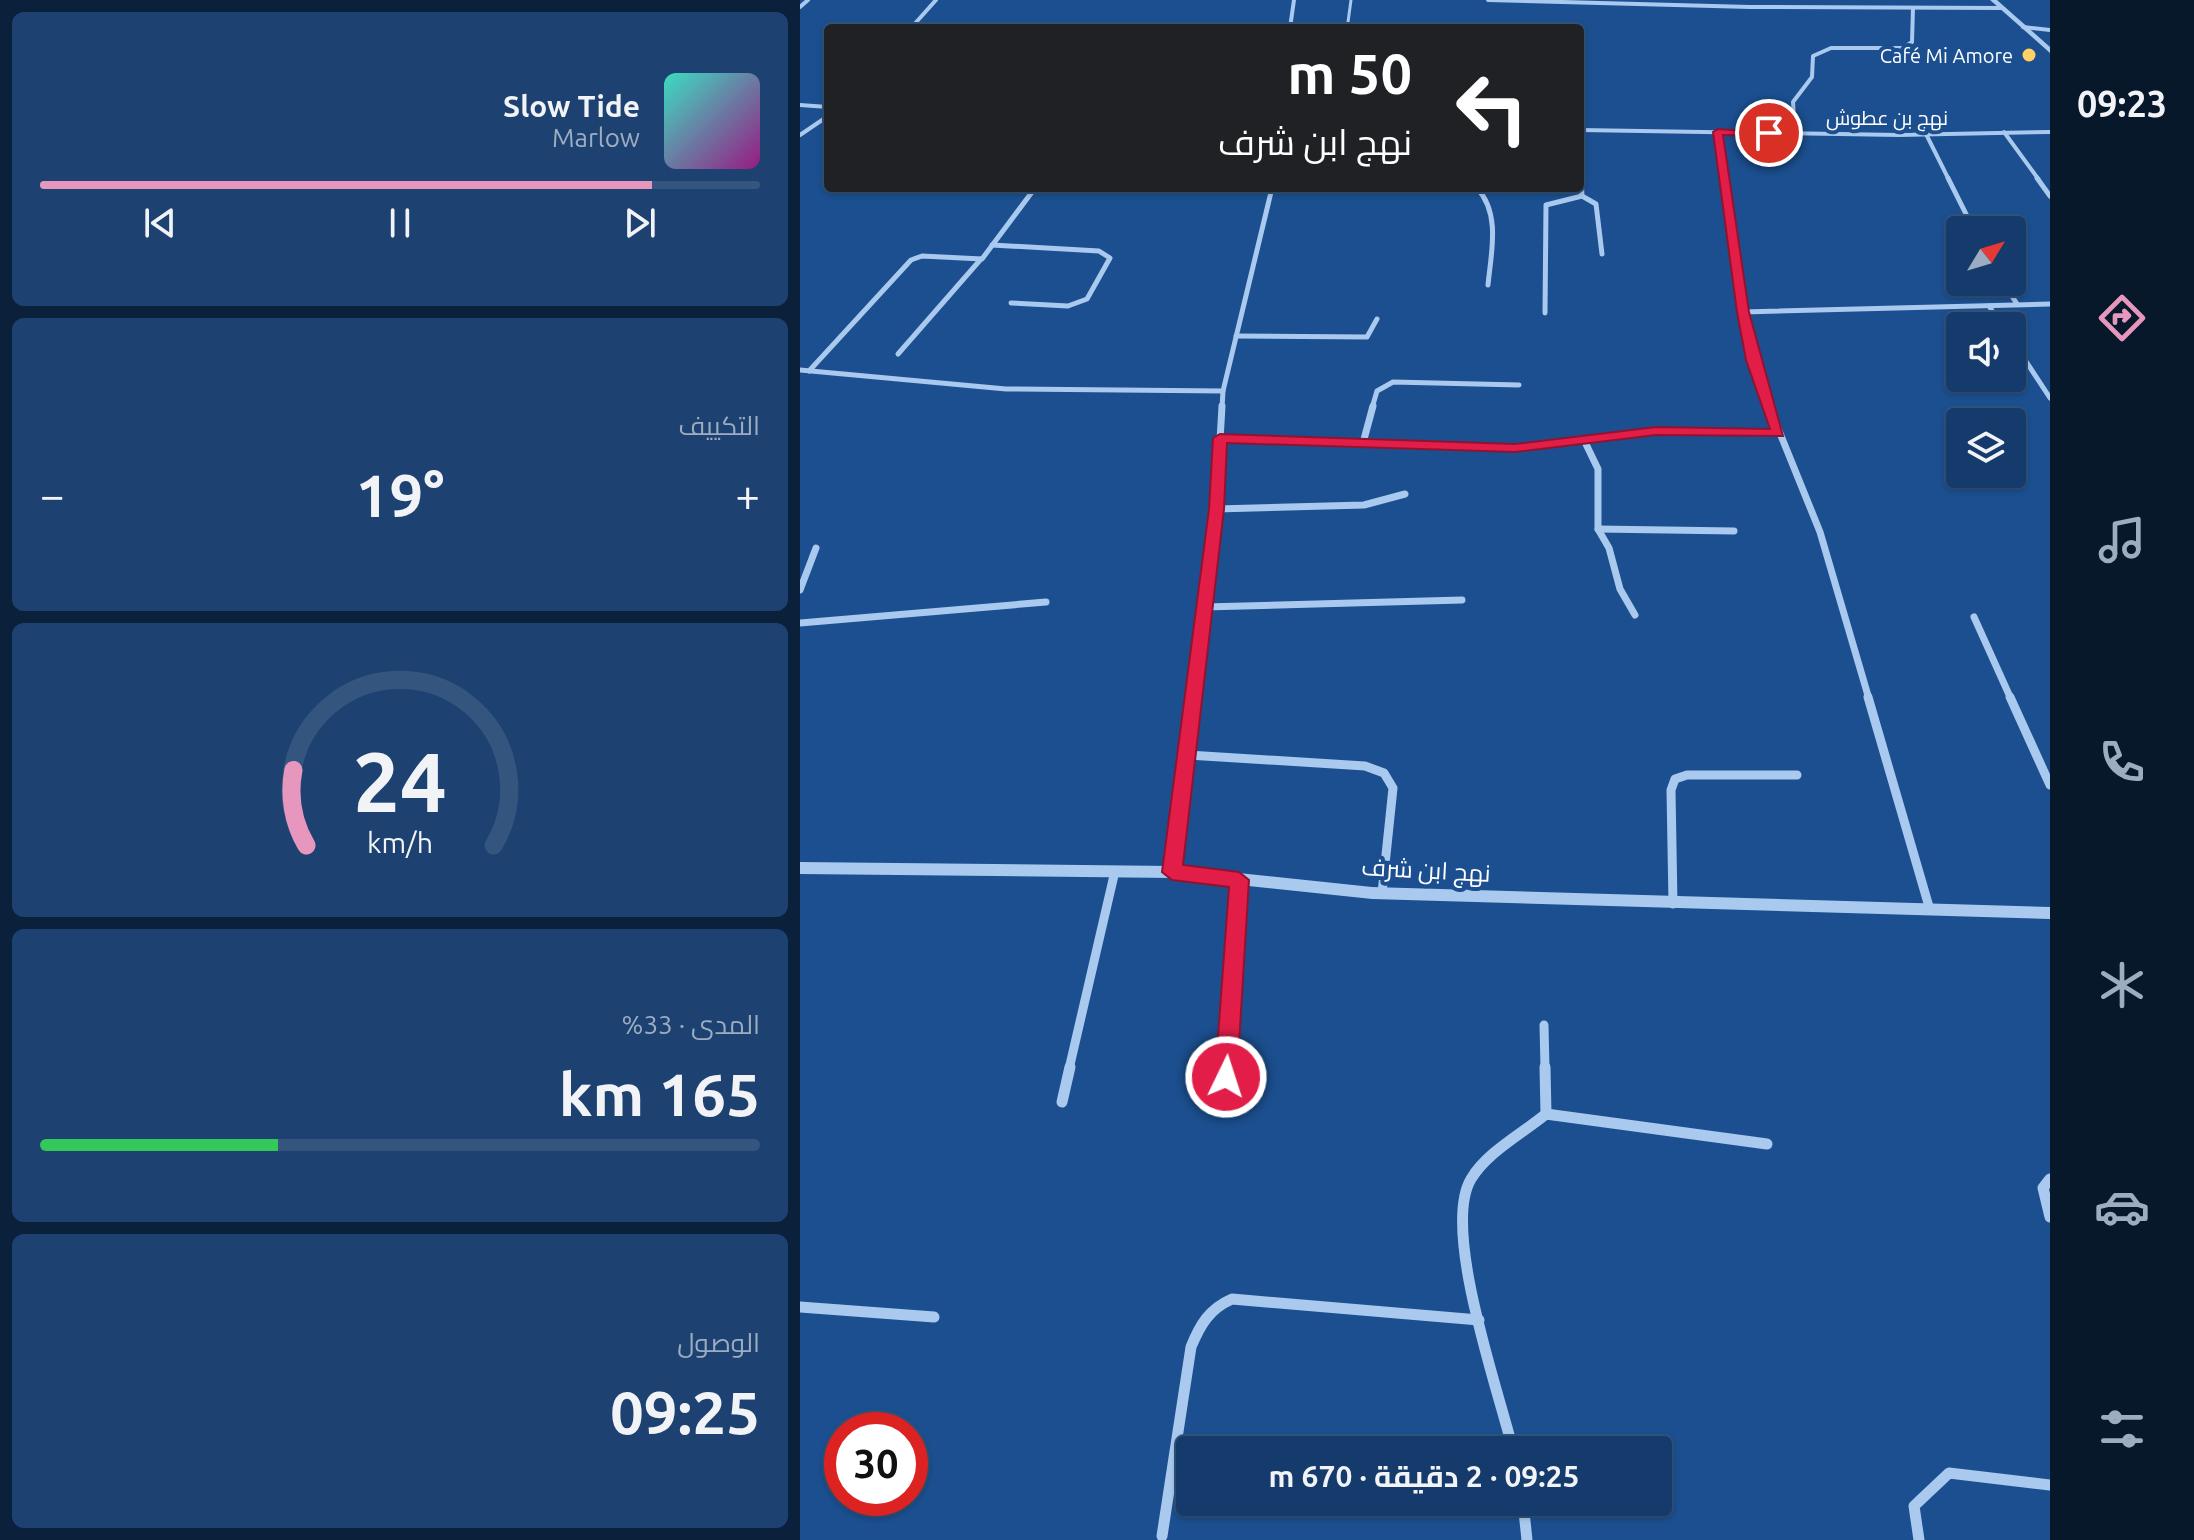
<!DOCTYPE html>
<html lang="ar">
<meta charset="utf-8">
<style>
body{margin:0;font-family:Ubuntu,Cairo,sans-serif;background:#1d4271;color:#f1f3f6;direction:rtl;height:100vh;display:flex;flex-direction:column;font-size:30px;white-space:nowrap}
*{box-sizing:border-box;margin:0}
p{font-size:26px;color:#9dadc1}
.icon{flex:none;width:44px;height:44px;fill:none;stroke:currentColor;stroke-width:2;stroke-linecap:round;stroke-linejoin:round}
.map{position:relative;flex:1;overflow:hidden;direction:ltr}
.side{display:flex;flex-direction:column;gap:12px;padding:12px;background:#0b203b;width:800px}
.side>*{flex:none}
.top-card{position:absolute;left:24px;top:24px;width:760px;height:168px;border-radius:8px;box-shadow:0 2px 6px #0004,0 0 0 2px #33557e;direction:rtl;background:#202124;color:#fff;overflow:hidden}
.needle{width:52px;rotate:52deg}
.buttons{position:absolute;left:1146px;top:216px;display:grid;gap:16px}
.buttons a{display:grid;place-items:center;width:80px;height:80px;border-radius:8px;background:#143b6b;box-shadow:0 2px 6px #0004,0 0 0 2px #33557e;font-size:40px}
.speed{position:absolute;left:24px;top:1412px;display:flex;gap:16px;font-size:40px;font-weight:700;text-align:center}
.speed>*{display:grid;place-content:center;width:104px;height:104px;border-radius:50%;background:#143b6b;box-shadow:0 2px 6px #0004,0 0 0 2px #33557e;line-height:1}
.speed .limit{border:12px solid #d22;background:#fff;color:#111}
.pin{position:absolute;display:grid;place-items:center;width:68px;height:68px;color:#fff;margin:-34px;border:4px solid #fff;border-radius:50%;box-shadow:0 2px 8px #0007}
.me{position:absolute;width:88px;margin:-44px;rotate:4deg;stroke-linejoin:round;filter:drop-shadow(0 0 6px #0008)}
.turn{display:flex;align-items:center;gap:28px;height:168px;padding:0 40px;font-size:36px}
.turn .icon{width:104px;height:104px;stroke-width:2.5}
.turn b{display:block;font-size:56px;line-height:68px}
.big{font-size:60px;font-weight:700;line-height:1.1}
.side .widget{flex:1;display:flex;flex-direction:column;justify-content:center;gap:12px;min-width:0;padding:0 28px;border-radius:12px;background:#1d4271}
.side .dial{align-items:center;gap:0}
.dial svg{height:208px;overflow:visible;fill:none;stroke:#33557e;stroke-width:7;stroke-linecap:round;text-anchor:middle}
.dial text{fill:#f1f3f6;stroke:none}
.song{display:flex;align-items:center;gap:24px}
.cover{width:96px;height:96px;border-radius:12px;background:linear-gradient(135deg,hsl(170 70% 55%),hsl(310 70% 35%))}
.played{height:8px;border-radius:4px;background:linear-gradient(90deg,#e797bd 85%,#33557e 85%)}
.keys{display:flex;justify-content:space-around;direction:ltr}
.heat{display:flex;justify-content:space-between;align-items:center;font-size:44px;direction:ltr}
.charge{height:12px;border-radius:6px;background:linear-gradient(90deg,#34c759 33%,#33557e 0)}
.trip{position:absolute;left:376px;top:1436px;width:496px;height:80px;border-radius:8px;background:#143b6b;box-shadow:0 2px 6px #0004,0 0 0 2px #33557e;font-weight:700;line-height:80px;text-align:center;direction:rtl}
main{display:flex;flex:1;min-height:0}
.dock{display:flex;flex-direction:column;width:144px;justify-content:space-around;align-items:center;background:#08182b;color:#9dadc1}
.dock .icon{width:56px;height:56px}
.dock .on{color:#e797bd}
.dock b{font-size:36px;color:#f1f3f6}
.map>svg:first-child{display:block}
</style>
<main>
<nav class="dock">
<b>09:23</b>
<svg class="icon on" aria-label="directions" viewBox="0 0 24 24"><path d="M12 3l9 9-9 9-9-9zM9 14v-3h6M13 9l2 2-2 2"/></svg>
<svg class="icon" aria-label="music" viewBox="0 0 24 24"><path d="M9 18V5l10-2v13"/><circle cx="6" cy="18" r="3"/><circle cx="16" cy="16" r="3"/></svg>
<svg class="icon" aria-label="phone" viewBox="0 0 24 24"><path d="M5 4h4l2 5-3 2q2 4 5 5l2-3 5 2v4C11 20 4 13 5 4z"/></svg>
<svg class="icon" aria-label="climate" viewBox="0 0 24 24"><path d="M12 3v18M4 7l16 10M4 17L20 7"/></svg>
<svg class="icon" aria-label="car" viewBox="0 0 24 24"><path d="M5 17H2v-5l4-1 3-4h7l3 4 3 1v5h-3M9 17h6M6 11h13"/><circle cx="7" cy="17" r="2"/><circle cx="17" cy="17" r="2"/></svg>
<svg class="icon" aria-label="filters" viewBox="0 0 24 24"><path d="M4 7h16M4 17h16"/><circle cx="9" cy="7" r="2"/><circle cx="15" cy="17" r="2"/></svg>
</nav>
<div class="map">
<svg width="1250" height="1540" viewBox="0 0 1250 1540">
<rect width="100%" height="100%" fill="#1b4f8f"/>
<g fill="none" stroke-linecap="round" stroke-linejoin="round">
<polyline stroke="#a9c9ee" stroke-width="3" points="551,0 548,22 551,28"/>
<g stroke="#a9c9ee" stroke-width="4">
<polyline points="688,0 950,7 1201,8"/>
<polyline points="0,7 8,0"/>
<polyline points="1223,27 1250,30"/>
<polyline points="111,28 136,0"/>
<polyline points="231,28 242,27"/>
<polyline points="490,28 494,0"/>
<polyline points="918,132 925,180"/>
<polyline points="1204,132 1239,180"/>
<polyline points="995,133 993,102 1012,77 1013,56 1031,48 1103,48 1112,42 1113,8"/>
<polyline points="1126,134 1149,180"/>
<polyline points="0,135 28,116"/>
<polyline points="780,172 781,180"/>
</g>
<g stroke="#a9c9ee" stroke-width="5">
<polyline points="781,178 782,196 796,204 802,254"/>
<polyline points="924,178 943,312 1250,304"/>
<polyline points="1148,178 1174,230"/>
<polyline points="1237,178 1250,196"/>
<path d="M677 188C701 214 691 253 688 285"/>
<polyline points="192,245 299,251 310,258 287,299 268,306 211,303"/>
<polyline points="1203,282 1217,304"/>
<polyline points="1189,306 1202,326"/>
<polyline points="943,312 953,360 970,408"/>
<polyline points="745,313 746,205 782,196"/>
<polyline points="436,336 567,337 577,319"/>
<polyline points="1212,340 1250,398"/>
<polyline points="98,354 181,259"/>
<polyline points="0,370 206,389 423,391"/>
<polyline points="9,371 111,260 122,256 182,259 235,188"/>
<polyline points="422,408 423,391 472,188"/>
<polyline points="572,408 577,391 593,382 719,385"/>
</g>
<g stroke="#a9c9ee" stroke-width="7">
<polyline points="969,406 1020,532 1069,699"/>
<polyline points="420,438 715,448 856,431 978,433"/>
<polyline points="784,440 798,469 798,529 809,548 820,589 835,615"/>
<polyline points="563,443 573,406"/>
<polyline points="416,509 564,505 605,494"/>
<polyline points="798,529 934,531"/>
<polyline points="0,590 16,548"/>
<polyline points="404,607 662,600"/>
<polyline points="1174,617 1211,699"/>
<polyline points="0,623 246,602"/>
<polyline points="393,699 416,509 422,406"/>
</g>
<g stroke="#a9c9ee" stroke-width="9">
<polyline points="1068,697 1130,910"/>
<polyline points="1210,697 1250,785"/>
<polyline points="388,755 565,766 584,773 593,788 582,893"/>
<polyline points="372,872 393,697"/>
<polyline points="873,904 871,790 875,779 887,775 997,775"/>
<polyline points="744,1025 745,1069"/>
<polyline points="269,1069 315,871"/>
<polyline points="427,1069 439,880"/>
</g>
<g stroke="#a9c9ee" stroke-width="11">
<polyline points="745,1067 746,1114"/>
<polyline points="426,1077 427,1067"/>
<polyline points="262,1102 270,1067"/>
<polyline points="1250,1179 1243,1188 1250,1217"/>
<polyline points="0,1307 134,1317"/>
<path d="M713 1450C699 1392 641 1229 671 1179 687 1152 723 1133 746 1114L967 1144"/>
<polyline points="723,1502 727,1540"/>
<path d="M362 1536 391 1347C400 1325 409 1309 432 1299L679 1320"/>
<polyline points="1119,1540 1114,1506 1149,1473 1250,1485"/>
</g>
<g fill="#a9c9ee" fill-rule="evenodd">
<polygon points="1190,0 1197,0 1250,47 1250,53"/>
<polygon points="0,103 28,105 28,109 0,107"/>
<polygon points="780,128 1099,133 1250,130 1250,134 1099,137 780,132"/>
<polygon points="0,862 372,866 572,887 1250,907 1250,919 572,899 372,878 0,874"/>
</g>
</g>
<polygon fill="#e11d48" stroke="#92132f" stroke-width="2" points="918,129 974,133 969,136 923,135 949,312 983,436 856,435 715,452 427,443 424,509 383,865 439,872 449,880 437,1077 434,1084 426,1087 418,1084 415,1077 429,887 372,880 362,872 409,509 413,438 420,434 715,444 856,427 970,429 946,360 937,312 913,132"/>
<circle fill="#ffd166" stroke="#1b4f8f" stroke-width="3" cx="1229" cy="55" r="8"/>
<g text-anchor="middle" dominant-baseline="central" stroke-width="8" stroke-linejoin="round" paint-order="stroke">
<g font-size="20" fill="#fff" stroke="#1b4f8f" text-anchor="end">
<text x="1213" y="55">Café Mi Amore</text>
</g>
<g font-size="20" fill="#fff" stroke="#1b4f8f">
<text x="1087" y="117">نهج بن عطوش</text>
</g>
<g font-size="24" fill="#fff" stroke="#1b4f8f">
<text transform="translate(626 870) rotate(3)">نهج ابن شرف</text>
</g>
</g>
</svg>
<div class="buttons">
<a><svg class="needle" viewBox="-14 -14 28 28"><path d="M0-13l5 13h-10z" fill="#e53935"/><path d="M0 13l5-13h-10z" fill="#9dadc1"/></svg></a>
<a><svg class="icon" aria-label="sound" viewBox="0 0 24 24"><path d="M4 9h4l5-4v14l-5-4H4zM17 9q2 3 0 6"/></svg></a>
<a><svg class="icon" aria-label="layers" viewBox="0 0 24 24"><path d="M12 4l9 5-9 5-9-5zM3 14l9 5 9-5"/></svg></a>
</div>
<div class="speed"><div class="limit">30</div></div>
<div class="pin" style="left:969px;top:133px;background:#d93025"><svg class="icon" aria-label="arrive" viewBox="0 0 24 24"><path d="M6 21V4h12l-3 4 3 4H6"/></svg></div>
<svg class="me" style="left:426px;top:1077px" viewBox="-20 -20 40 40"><circle r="17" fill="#e11d48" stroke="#fff" stroke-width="3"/><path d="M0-11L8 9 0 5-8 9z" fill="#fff"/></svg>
<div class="trip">09:25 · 2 دقيقة · 670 m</div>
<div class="top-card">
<div class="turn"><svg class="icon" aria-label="left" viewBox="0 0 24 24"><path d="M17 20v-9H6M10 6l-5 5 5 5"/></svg><div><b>50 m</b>نهج ابن شرف</div></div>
</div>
</div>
<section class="side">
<div class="widget">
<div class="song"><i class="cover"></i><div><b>Slow Tide</b><p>Marlow</p></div></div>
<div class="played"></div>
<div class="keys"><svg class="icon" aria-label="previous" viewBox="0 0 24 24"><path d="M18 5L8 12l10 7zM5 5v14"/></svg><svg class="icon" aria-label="pause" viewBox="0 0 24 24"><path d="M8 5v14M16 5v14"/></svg><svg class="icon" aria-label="next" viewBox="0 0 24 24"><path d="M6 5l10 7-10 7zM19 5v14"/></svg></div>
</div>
<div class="widget"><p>التكييف</p>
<div class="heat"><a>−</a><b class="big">19°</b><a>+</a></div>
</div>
<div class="widget dial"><svg viewBox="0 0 100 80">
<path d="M14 69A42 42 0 1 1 86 69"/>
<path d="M14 69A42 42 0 0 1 9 40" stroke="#e797bd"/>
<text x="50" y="56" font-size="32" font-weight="700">24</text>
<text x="50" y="72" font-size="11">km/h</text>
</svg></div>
<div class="widget"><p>المدى · 33%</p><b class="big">165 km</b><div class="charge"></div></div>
<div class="widget"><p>الوصول</p><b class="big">09:25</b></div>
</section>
</main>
